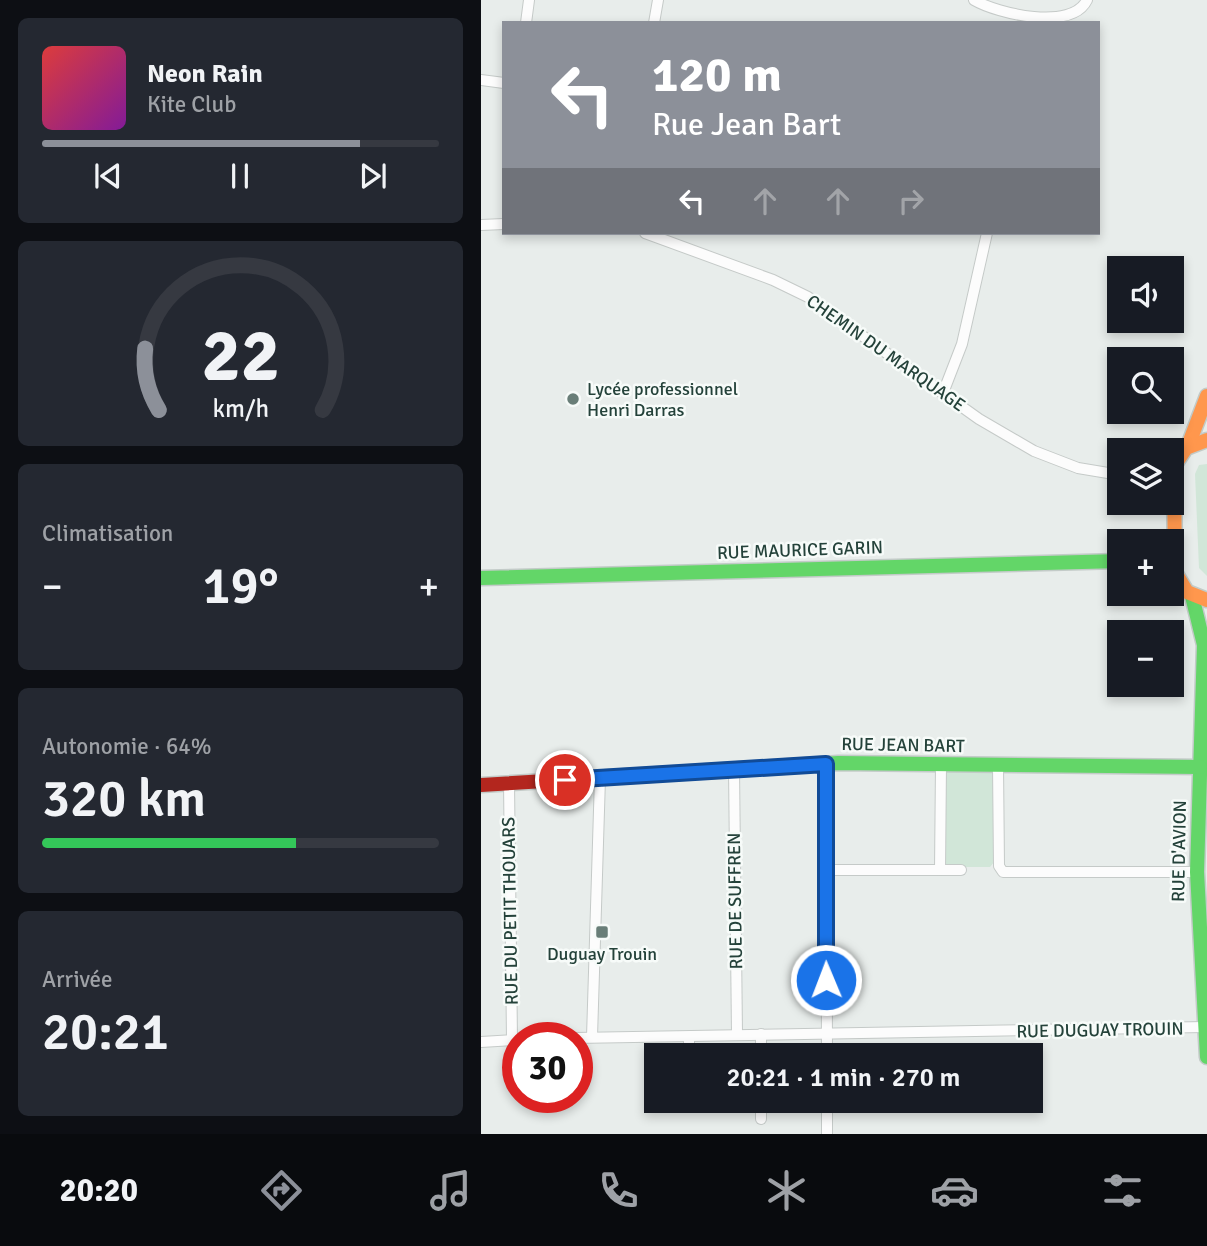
<!DOCTYPE html>
<html lang="fr">
<meta charset="utf-8">
<style>
body{margin:0;font-family:Signika,sans-serif;background:#242831;color:#f1f3f6;height:100vh;display:flex;flex-direction:column;font-size:26px;white-space:nowrap}
*{box-sizing:border-box;margin:0}
p{font-size:23px;color:#9ea1a6}
.icon{flex:none;width:38px;height:38px;fill:none;stroke:currentColor;stroke-width:2;stroke-linecap:round;stroke-linejoin:round}
.map{position:relative;flex:1;overflow:hidden}
.sheet{display:flex;flex-direction:column;gap:18px;padding:18px;background:#0d0f14;width:481px}
.sheet>*{flex:none}
.banner{position:absolute;left:21px;top:21px;width:598px;height:214px;border-radius:0px;box-shadow:0 4px 10px #0003;background:#8c9099;color:#fff;overflow:hidden}
.controls{position:absolute;left:626px;top:256px;display:grid;gap:14px}
.controls a{display:grid;place-items:center;width:77px;height:77px;border-radius:0px;background:#171b24;box-shadow:0 4px 10px #0003;font-size:35px}
.speed{position:absolute;left:21px;top:1022px;display:flex;gap:14px;font-size:35px;font-weight:700;text-align:center}
.speed>*{display:grid;place-content:center;width:91px;height:91px;border-radius:50%;background:#171b24;box-shadow:0 4px 10px #0003;line-height:1}
.speed .limit{border:10px solid #d22;background:#fff;color:#111}
.pin{position:absolute;display:grid;place-items:center;width:60px;height:60px;color:#fff;margin:-30px;border:4px solid #fff;border-radius:50%;box-shadow:0 2px 7px #0007}
.me{position:absolute;width:77px;margin:-38px;rotate:359deg;stroke-linejoin:round;filter:drop-shadow(0 0 5px #0008)}
.turn{display:flex;align-items:center;gap:24px;height:147px;padding:0 35px;font-size:32px}
.turn .icon{width:91px;height:91px;stroke-width:2.5}
.turn b{display:block;font-size:49px;line-height:60px}
.lanes{display:flex;align-items:center;height:66px;padding:0 35px;background:#0003;justify-content:center;gap:35px;direction:ltr}
.lanes .off{opacity:.35}
.big{font-size:52px;font-weight:600;line-height:1.1}
.sheet .card{flex:1;display:flex;flex-direction:column;justify-content:center;gap:10px;min-width:0;padding:0 24px;border-radius:10px;background:#242831}
.sheet .dial{align-items:center;gap:0}
.dial svg{height:182px;overflow:visible;fill:none;stroke:#363941;stroke-width:7;stroke-linecap:round;text-anchor:middle}
.dial text{fill:#f1f3f6;stroke:none}
.song{display:flex;align-items:center;gap:21px}
.cover{width:84px;height:84px;border-radius:10px;background:linear-gradient(135deg,hsl(0 70% 55%),hsl(290 70% 35%))}
.played{height:7px;border-radius:4px;background:linear-gradient(90deg,#8c9099 80%,#363941 80%)}
.keys{display:flex;justify-content:space-around;direction:ltr}
.heat{display:flex;justify-content:space-between;align-items:center;font-size:38px;direction:ltr}
.charge{height:10px;border-radius:5px;background:linear-gradient(90deg,#34c759 64%,#363941 0)}
.trip{position:absolute;left:163px;top:1043px;width:399px;height:70px;border-radius:0px;background:#171b24;box-shadow:0 4px 10px #0003;font-weight:600;line-height:70px;text-align:center}
.tabs{display:flex;height:112px;justify-content:space-around;align-items:center;background:#090b0e;color:#9ea1a6}
.tabs .icon{width:49px;height:49px}
.tabs .active{color:#8c9099}
.tabs b{font-size:32px;color:#f1f3f6}
main{display:flex;flex:1;min-height:0}
.map>svg:first-child{display:block}
</style>
<main>
<section class="sheet">
<div class="card">
<div class="song"><i class="cover"></i><div><b>Neon Rain</b><p>Kite Club</p></div></div>
<div class="played"></div>
<div class="keys"><svg class="icon" aria-label="previous" viewBox="0 0 24 24"><path d="M18 5L8 12l10 7zM5 5v14"/></svg><svg class="icon" aria-label="pause" viewBox="0 0 24 24"><path d="M8 5v14M16 5v14"/></svg><svg class="icon" aria-label="next" viewBox="0 0 24 24"><path d="M6 5l10 7-10 7zM19 5v14"/></svg></div>
</div>
<div class="card dial"><svg viewBox="0 0 100 80">
<path d="M14 69A42 42 0 1 1 86 69"/>
<path d="M14 69A42 42 0 0 1 8 42" stroke="#8c9099"/>
<text x="50" y="56" font-size="32" font-weight="700">22</text>
<text x="50" y="72" font-size="11">km/h</text>
</svg></div>
<div class="card"><p>Climatisation</p>
<div class="heat"><a>−</a><b class="big">19°</b><a>+</a></div>
</div>
<div class="card"><p>Autonomie · 64%</p><b class="big">320 km</b><div class="charge"></div></div>
<div class="card"><p>Arrivée</p><b class="big">20:21</b></div>
</section>
<div class="map">
<svg width="726" height="1134" viewBox="0 0 726 1134">
<rect width="100%" height="100%" fill="#e8edeb"/>
<g fill="#d1e6d8">
<polygon points="726,464 726,576 718,568 714,474 718,465"/>
<polygon points="469,770 508,770 513,774 513,862 509,867 467,867 462,862 463,775"/>
</g>
<g fill="none" stroke-linecap="round" stroke-linejoin="round">
<g stroke="#c5cac8" stroke-width="12">
<g id="street">
<path d="M493 0C517 14 591 31 606 0"/>
<polyline points="45,23 48,0"/>
<polyline points="173,23 177,0"/>
<polyline points="0,80 23,83"/>
<polyline points="0,225 23,224"/>
<polyline points="164,233 292,280 327,297 498,419 553,451 597,468 639,475"/>
<polyline points="462,393 481,344 506,233"/>
<polyline points="345,764 346,1055"/>
<polyline points="517,765 518,866 522,872 716,872"/>
<polyline points="253,769 256,1034"/>
<polyline points="28,783 31,1040"/>
<polyline points="344,870 480,870"/>
<polyline points="459,870 460,765"/>
<polyline points="111,1037 119,778"/>
<polyline points="208,1037 208,1055"/>
<polyline points="94,1038 724,1027"/>
<polyline points="0,1042 34,1040"/>
<polyline points="280,1055 280,1034"/>
<polyline points="208,1101 208,1103"/>
<polyline points="280,1119 280,1101"/>
<polyline points="346,1134 346,1101"/>
</g>
</g>
<g stroke="#c3cbc8" stroke-width="17">
<g id="fast">
<polyline points="0,578 639,561"/>
<polyline points="711,596 723,645 716,872 726,1057"/>
<polyline points="312,766 357,763 719,767"/>
</g>
</g>
<g stroke="#c3cbc8" stroke-width="17">
<g id="slow">
<polyline points="726,440 705,448 693,466 694,572 706,592 726,600"/>
<polyline points="707,446 726,396"/>
</g>
</g>
<g stroke="#c3cbc8" stroke-width="17">
<polyline id="jam" points="0,785 312,766"/>
</g>
<use href="#street" stroke="#fcfcfc" stroke-width="10"/>
<use href="#fast" stroke="#63d668" stroke-width="14"/>
<use href="#slow" stroke="#ff974d" stroke-width="14"/>
<use href="#jam" stroke="#b3261e" stroke-width="14"/>
</g>
<g fill="none" stroke-linecap="round" stroke-linejoin="round">
<g stroke="#114b97" stroke-width="18">
<polyline id="route" points="84,780 345,764 345,980"/>
</g>
<use href="#route" stroke="#1a73e8" stroke-width="12"/>
</g>
<g fill="#697e78" stroke="#f7fbf9" stroke-width="2.5">
<circle cx="92" cy="399" r="7"/>
<rect x="114" y="925" width="14" height="14" rx="3.5"/>
</g>
<g text-anchor="middle" dominant-baseline="central" stroke-width="5" stroke-linejoin="round" paint-order="stroke">
<g font-size="18" fill="#24423a" stroke="#f7fbf9">
<text transform="translate(405 353) rotate(35)">CHEMIN DU MARQUAGE</text>
<text transform="translate(319 550) rotate(-2)">RUE MAURICE GARIN</text>
<text transform="translate(422 745) rotate(1)">RUE JEAN BART</text>
<text transform="translate(698 851) rotate(-89)">RUE D'AVION</text>
<text transform="translate(254 901) rotate(-91)">RUE DE SUFFREN</text>
<text transform="translate(29 911) rotate(-91)">RUE DU PETIT THOUARS</text>
<text transform="translate(619 1030) rotate(-1)">RUE DUGUAY TROUIN</text>
</g>
<g font-size="18" fill="#24423a" stroke="#f7fbf9" text-anchor="start">
<text x="106" y="389">Lycée professionnel<tspan x="106" dy="21">Henri Darras</tspan></text>
<text x="121" y="954" text-anchor="middle">Duguay Trouin</text>
</g>
</g>
</svg>
<div class="controls">
<a><svg class="icon" aria-label="sound" viewBox="0 0 24 24"><path d="M4 9h4l5-4v14l-5-4H4zM17 9q2 3 0 6"/></svg></a>
<a><svg class="icon" aria-label="search" viewBox="0 0 24 24"><circle cx="10" cy="10" r="6"/><path d="M15 15l6 6"/></svg></a>
<a><svg class="icon" aria-label="layers" viewBox="0 0 24 24"><path d="M12 4l9 5-9 5-9-5zM3 14l9 5 9-5"/></svg></a>
<a>+</a>
<a>−</a>
</div>
<div class="speed"><div class="limit">30</div></div>
<div class="pin" style="left:84px;top:780px;background:#d93025"><svg class="icon" aria-label="arrive" viewBox="0 0 24 24"><path d="M6 21V4h12l-3 4 3 4H6"/></svg></div>
<svg class="me" style="left:345px;top:980px" viewBox="-20 -20 40 40"><circle r="17" fill="#1a73e8" stroke="#fff" stroke-width="3"/><path d="M0-11L8 9 0 5-8 9z" fill="#fff"/></svg>
<div class="trip">20:21 · 1 min · 270 m</div>
<div class="banner">
<div class="turn"><svg class="icon" aria-label="left" viewBox="0 0 24 24"><path d="M17 20v-9H6M10 6l-5 5 5 5"/></svg><div><b>120 m</b>Rue Jean Bart</div></div>
<div class="lanes"><svg class="icon" aria-label="left" viewBox="0 0 24 24"><path d="M17 20v-9H6M10 6l-5 5 5 5"/></svg><svg class="icon off" aria-label="ahead" viewBox="0 0 24 24"><path d="M12 20V5M6 11l6-6 6 6"/></svg><svg class="icon off" aria-label="ahead" viewBox="0 0 24 24"><path d="M12 20V5M6 11l6-6 6 6"/></svg><svg class="icon off" aria-label="right" viewBox="0 0 24 24"><path d="M7 20v-9h11M14 6l5 5-5 5"/></svg></div>
</div>
</div>
</main>
<nav class="tabs">
<b>20:20</b>
<svg class="icon active" aria-label="directions" viewBox="0 0 24 24"><path d="M12 3l9 9-9 9-9-9zM9 14v-3h6M13 9l2 2-2 2"/></svg>
<svg class="icon" aria-label="music" viewBox="0 0 24 24"><path d="M9 18V5l10-2v13"/><circle cx="6" cy="18" r="3"/><circle cx="16" cy="16" r="3"/></svg>
<svg class="icon" aria-label="phone" viewBox="0 0 24 24"><path d="M5 4h4l2 5-3 2q2 4 5 5l2-3 5 2v4C11 20 4 13 5 4z"/></svg>
<svg class="icon" aria-label="climate" viewBox="0 0 24 24"><path d="M12 3v18M4 7l16 10M4 17L20 7"/></svg>
<svg class="icon" aria-label="car" viewBox="0 0 24 24"><path d="M5 17H2v-5l4-1 3-4h7l3 4 3 1v5h-3M9 17h6M6 11h13"/><circle cx="7" cy="17" r="2"/><circle cx="17" cy="17" r="2"/></svg>
<svg class="icon" aria-label="filters" viewBox="0 0 24 24"><path d="M4 7h16M4 17h16"/><circle cx="9" cy="7" r="2"/><circle cx="15" cy="17" r="2"/></svg>
</nav>
